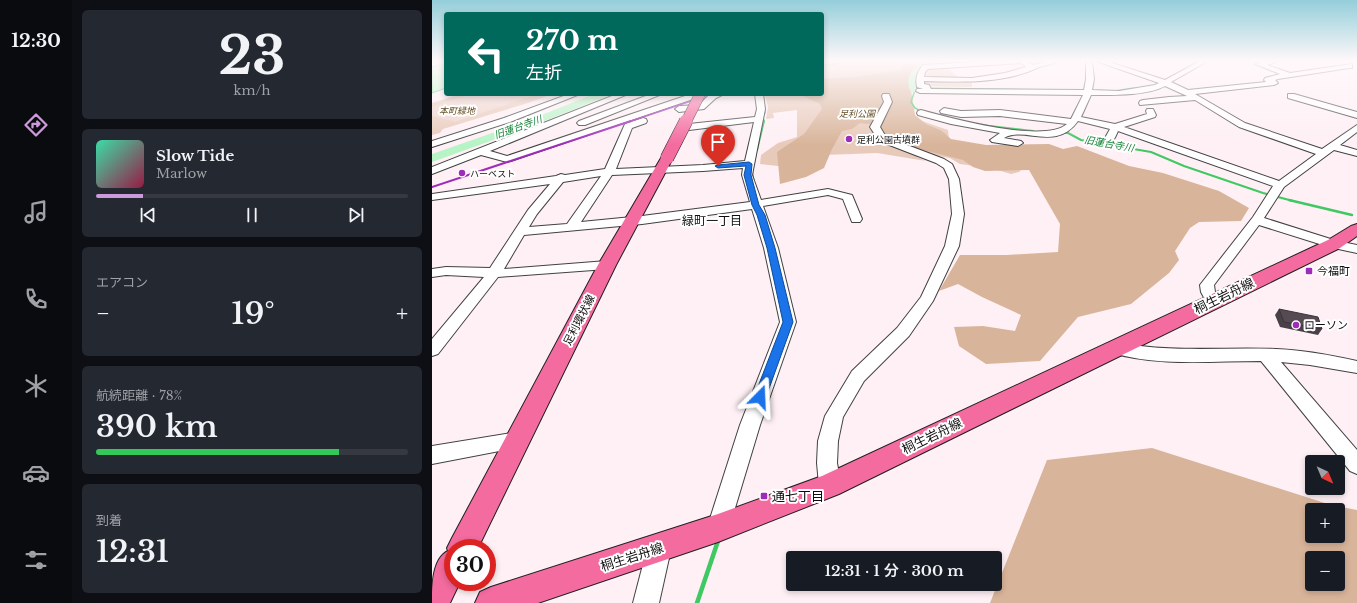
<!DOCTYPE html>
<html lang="ja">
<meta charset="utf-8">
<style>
body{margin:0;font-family:"Libre Baskerville","Noto Sans JP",serif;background:#242831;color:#f1f3f6;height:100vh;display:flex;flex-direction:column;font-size:15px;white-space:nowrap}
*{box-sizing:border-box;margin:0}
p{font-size:13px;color:#9ea1a6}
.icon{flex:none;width:22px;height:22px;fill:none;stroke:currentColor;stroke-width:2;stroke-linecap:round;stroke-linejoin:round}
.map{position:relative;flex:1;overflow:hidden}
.panel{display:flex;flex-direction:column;gap:10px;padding:10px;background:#0d0f14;width:360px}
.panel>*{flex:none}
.guide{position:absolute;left:12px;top:12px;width:380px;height:84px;border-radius:4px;box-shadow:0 2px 6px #0003;background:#00695c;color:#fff;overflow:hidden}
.needle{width:26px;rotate:136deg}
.tools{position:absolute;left:873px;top:455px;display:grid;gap:8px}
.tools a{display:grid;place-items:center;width:40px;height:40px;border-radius:4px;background:#171b24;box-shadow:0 2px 6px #0003;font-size:20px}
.speed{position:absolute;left:12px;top:539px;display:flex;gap:8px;font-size:20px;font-weight:700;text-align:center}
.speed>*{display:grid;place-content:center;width:52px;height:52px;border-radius:50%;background:#171b24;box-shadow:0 2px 6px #0003;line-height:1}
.speed .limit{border:6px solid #d22;background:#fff;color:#111}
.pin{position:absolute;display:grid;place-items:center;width:34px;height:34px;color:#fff;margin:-41px -17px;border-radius:50% 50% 50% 0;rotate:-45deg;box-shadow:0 0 4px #0007}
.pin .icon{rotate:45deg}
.me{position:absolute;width:44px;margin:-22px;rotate:21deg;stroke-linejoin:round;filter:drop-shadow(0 0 3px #0008)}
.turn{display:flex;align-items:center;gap:14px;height:84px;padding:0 16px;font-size:18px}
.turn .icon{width:52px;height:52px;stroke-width:2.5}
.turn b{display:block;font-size:28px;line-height:34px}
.big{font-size:30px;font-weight:600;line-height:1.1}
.panel .card{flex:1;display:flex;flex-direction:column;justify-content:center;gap:6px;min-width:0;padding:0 14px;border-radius:6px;background:#242831}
.panel .dial{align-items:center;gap:0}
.dial b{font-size:52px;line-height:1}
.song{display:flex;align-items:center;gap:12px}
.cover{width:48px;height:48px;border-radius:6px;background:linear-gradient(135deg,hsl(160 70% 55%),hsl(340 70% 35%))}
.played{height:4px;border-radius:2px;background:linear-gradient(90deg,#cc99db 15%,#363941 15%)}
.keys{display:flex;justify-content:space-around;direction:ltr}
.heat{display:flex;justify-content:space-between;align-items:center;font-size:22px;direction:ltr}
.charge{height:6px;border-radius:3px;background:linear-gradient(90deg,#34c759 78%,#363941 0)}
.trip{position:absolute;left:354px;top:551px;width:216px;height:40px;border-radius:4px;background:#171b24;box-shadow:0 2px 6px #0003;font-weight:600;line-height:40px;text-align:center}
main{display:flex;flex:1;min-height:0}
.tab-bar{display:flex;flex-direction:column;width:72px;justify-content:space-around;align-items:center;background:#090b0e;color:#9ea1a6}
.tab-bar .icon{width:28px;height:28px}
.tab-bar .on{color:#cc99db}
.tab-bar b{font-size:18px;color:#f1f3f6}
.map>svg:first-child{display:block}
</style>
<main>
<nav class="tab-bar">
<b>12:30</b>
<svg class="icon on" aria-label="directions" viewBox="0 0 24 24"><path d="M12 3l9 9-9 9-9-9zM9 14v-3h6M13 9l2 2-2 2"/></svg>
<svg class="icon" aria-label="music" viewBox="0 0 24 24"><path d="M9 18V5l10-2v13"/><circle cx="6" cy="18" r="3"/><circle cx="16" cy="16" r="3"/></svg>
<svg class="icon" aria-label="phone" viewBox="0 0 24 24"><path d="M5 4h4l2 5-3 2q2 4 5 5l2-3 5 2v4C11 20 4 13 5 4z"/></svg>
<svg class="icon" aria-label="climate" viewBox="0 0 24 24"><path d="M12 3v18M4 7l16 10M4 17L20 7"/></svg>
<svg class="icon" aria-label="car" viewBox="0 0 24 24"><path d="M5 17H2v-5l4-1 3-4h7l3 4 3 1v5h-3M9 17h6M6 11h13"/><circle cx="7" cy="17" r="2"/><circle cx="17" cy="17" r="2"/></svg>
<svg class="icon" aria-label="filters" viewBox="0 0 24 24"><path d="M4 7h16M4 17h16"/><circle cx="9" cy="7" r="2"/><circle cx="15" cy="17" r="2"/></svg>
</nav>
<section class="panel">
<div class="card dial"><b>23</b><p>km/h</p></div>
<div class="card">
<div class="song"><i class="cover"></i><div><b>Slow Tide</b><p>Marlow</p></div></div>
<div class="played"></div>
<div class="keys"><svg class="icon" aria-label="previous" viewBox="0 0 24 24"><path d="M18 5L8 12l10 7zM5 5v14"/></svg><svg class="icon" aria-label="pause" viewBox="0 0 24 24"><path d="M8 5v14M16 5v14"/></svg><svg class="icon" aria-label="next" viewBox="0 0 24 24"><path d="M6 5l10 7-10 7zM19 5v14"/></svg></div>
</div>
<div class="card"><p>エアコン</p>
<div class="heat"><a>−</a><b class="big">19°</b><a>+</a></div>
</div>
<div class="card"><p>航続距離 · 78%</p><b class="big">390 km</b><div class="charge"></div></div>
<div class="card"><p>到着</p><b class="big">12:31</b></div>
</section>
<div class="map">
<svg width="925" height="603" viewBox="0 0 925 603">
<rect width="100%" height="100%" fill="#fef0f5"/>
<g fill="#e8caba">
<path d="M399 61H494L483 68 515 65C521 76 528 79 540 80V87L480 86 477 102 466 108 487 120 516 130 517 140 553 146H615L587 172 579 174 559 168 528 164 518 158 501 155 485 157 494 161 445 153 420 154 389 155 346 166 328 164 329 155 346 143 365 137V110L341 113 342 118 334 119 336 107 333 94H390V63Z"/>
<polygon points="28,94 120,94 96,103 11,129 8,133 0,135 0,103"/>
</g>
<g fill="#d8b49a" fill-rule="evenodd">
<polygon points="473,61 494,61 479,72 478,84 483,115 494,124 510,131 519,139 554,145 617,144 631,149 645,146 697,166 731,173 787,191 817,208 809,221 767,222 758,228 743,251 747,260 737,273 699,304 646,317 608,361 554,364 527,346 522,327 551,326 583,331 589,315 550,297 526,284 507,291 528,255 575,255 626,252 628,224 597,170 553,171 541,167 531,160 471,145 452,135 444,125 428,123 420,129 410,131 400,149 392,168 374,177 348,184 345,152 372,134 390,109 388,104 366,94 390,94 390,79 422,77 469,70"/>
<path d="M720 448 899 505 925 510V603H558L615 460ZM880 510H906V536H880ZM880 558H906V584H880Z"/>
</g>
<polygon fill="#efd3cc" points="38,94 106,94 23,122 0,116 0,107"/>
<polygon fill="#b6f4c5" stroke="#40c863" points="14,63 14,88 0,93 0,67"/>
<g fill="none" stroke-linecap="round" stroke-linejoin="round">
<g stroke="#40c863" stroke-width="1.5">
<polyline points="390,66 408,63"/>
<polyline points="740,77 765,61"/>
<polyline points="483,88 629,90"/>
<polyline points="483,90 479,102 483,108 491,112"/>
<polyline points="682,91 702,88"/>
<polyline points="331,94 333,113"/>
<polyline points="332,122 332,120"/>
</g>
<g stroke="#40c863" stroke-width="2">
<polyline points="549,125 601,131"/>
<polyline points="628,133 636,133 649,140 719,152 752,166 831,193 861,201"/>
<polyline points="325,150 332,121"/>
<polyline points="320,171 322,183"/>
</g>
<polyline stroke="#40c863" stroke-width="2.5" points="857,200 920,215"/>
<polyline stroke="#40c863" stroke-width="4.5" points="265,603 287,538"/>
<g fill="#b6f4c5" fill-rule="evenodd">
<path d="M491 61H501L489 71 487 92H479C472 79 481 68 491 61Z"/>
<polygon points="162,94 176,94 175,96 100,126 0,162 0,154 92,122"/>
</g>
<g stroke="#414141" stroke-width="2">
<g id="minor">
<path d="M558 61H595L601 65 615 61H625C620 65 612 65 605 68 571 84 529 82 492 81V84L497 85 499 89 652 90 654 79V61H660L662 79 660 90 687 91 723 85 727 83 664 61H674L733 80 768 61H776L739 82 756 90 834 82 832 80 833 78 848 74 823 64 832 61H846L835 65 858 73 920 64V68H917L846 79 843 80 846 83 842 85 763 94 813 123 890 149 925 125V132L908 145 925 150V156L902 150 852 187 832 218 905 241 925 245V253L897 247 827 225 782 285 783 292 789 302 786 305 781 307 776 305 769 292 768 285 821 217 841 186 686 131C683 138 680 146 671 144L669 142 673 138 678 129 646 121C624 152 593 126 572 138L589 141 591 143 586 146 560 142 558 140 568 133 519 124 486 115 485 113 486 111 489 110C518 118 612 144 635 124L568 116 529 117 509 113 508 111 512 108 529 111 568 110 639 119 651 95 488 93 484 91 485 89H491L485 87C483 78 485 72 491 65ZM589 63 594 67 573 73 540 78 492 77 493 72 496 69ZM733 86 755 96 737 97 711 100 708 101 707 103 708 105 763 100 807 127 884 154 847 181 692 127 723 117 724 115 721 109H715L714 111 715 114 683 124 649 117 659 95C680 95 715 96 733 86Z"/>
<polygon points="137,94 148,94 78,122 0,147 0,141 72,118"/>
<polygon points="185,94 196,94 58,151 75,156 259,94 271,94 270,96 79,161 75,162 49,155 0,174 0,167"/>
<polygon points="219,94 230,94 153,125 147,125 145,123 147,121"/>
<polygon points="278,94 292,94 284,98 272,109 247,112 243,109 247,106 267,105"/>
<path d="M323 94H331L333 109 320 175 329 200 396 189 420 195 430 219 428 222H420L411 199 396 195 331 206 346 248 364 322 328 425 297 528 294 536 286 539 278 536 275 528 308 425 348 322 332 248 320 209 210 224 92 235 72 269 175 261 180 262 182 265 180 268 175 269 66 277 6 354 0 356V339L52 277 14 275 0 277V269L14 267 58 268 96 210 118 184 0 200V194L124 176 129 174 133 175 173 169 193 124 211 118 214 119 215 121 214 123 200 128 184 169 271 165 313 161 322 122 257 130 252 127 257 124 323 117 325 109ZM311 168 310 175 318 202 210 216 149 222 180 175 271 171ZM169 176 135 224 97 227 105 214 131 182Z"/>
<polygon points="451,94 457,94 460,102 448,127 454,137 512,159 520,164 527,179 532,214 527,246 501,301 477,336 432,381 411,417 406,441 405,463 409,485 405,492 398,495 391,492 387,485 385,463 386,441 393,416 420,371 465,328 489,297 513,246 520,214 517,179 512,168 504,163 447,141 438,127 452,102 450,96"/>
<polygon points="856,94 862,94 925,112 925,118 856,98"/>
<path d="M683 342C737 353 790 347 844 349 871 350 898 355 925 361V373L878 365 849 362 925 450V474L918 471 829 361C778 361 726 367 677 352L675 348 677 344Z"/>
<polygon points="86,432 93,434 96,440 93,446 0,464 0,446"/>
<polygon points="227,537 235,541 239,549 227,603 201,603 215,549 219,541"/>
</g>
</g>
<g stroke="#1f1f1f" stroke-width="2">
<g id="major">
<path d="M235 154 240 155 241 158 184 265 46 548H21V582H28L18 603H0C0 586 0 559 16 551L15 548 20 538 166 265 229 158 230 155Z"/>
<polygon points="925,224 925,236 908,248 407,494 286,542 106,603 43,603 48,592 59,587 286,514 390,476 896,240 919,226"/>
</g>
</g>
<use href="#minor" fill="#fff" fill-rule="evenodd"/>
<use href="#major" fill="#f36b9f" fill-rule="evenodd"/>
<g stroke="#9e2bb9" stroke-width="1.5">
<polyline points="390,62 394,61"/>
<polyline points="196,122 280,94"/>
</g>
<polyline stroke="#9e2bb9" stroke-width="2" points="0,187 199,121"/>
<g stroke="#1f1f1f" stroke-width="11" stroke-linecap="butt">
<polyline id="major-bridge-far1" points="254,122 268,94"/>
</g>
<g stroke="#1f1f1f" stroke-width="14" stroke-linecap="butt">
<polyline id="major-bridge" points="235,158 254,121"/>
</g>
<use href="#major-bridge-far1" stroke="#f36b9f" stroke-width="10"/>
<use href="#major-bridge" stroke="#f36b9f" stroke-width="13"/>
</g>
<polygon fill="#4a4047" points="847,309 890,329 886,335 848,327 843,315"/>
<polygon fill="#564b53" stroke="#3c343a" points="847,309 886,317 890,329 852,322"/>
<linearGradient id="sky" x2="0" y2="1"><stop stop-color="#94ceda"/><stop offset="0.42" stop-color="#fff8fa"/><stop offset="1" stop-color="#fff8fa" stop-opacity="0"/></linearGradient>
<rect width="925" height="145" fill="url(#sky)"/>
<polygon fill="#1a73e8" stroke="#114b97" points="317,162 320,164 319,175 327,205 333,215 343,248 361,322 334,397 332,400 328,402 324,400 322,397 351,322 335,248 325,215 320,205 312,175 314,166 286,168 283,166 286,165"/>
<g fill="#9e2bb9" stroke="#fff" stroke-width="1.5">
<circle cx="417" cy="139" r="4"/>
<circle cx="30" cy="173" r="4"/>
<rect x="873" y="267" width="8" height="8" rx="2"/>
<circle cx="864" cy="325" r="4"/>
<rect x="328" y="492" width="8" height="8" rx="2"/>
</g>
<g text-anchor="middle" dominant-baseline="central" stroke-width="4" stroke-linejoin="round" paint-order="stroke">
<g font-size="9" font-style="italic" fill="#634c21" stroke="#fff">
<text x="25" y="110">本町緑地</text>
<text x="425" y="113">足利公園</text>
</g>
<g font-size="9" fill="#0e0e0e" stroke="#fff" text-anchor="start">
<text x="425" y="139">足利公園古墳群</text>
<text x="38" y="173">ハーベスト</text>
</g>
<g font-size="10" font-style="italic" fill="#1a863b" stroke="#fff">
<text transform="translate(86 127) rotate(-20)">旧蓮台寺川</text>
<text transform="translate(677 144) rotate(10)">旧蓮台寺川</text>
</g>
<g font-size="11" fill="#0e0e0e" stroke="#fff" text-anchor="start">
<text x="885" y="271">今福町</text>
<text x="872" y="325">ローソン</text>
</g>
<g font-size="11" fill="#0e0e0e" stroke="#fff">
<text transform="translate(147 320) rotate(-63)">足利環状線</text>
</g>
<g font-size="12" fill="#0e0e0e" stroke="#fff">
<text x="280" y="220">緑町一丁目</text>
</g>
<g font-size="13" fill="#0e0e0e" stroke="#fff">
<text transform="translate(792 296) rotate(-26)">桐生岩舟線</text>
<text transform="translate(500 436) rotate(-26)">桐生岩舟線</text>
<text transform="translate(200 557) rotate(-18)">桐生岩舟線</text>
</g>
<g font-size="13" fill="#0e0e0e" stroke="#fff" text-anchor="start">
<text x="340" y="496">通七丁目</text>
</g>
</g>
</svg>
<div class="tools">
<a><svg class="needle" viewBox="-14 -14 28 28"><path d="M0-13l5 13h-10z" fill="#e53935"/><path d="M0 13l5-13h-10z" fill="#9ea1a6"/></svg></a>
<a>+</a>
<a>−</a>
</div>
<div class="speed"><div class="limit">30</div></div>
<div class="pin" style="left:286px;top:166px;background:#d93025"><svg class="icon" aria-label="arrive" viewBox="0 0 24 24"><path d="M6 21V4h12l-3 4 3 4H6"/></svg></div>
<svg class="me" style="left:328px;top:397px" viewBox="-20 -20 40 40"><path d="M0-17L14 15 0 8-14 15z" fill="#1a73e8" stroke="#fff" stroke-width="4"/></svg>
<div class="trip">12:31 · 1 分 · 300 m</div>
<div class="guide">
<div class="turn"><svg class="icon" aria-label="left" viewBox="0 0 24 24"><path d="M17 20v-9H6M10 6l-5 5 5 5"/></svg><div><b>270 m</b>左折</div></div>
</div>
</div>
</main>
